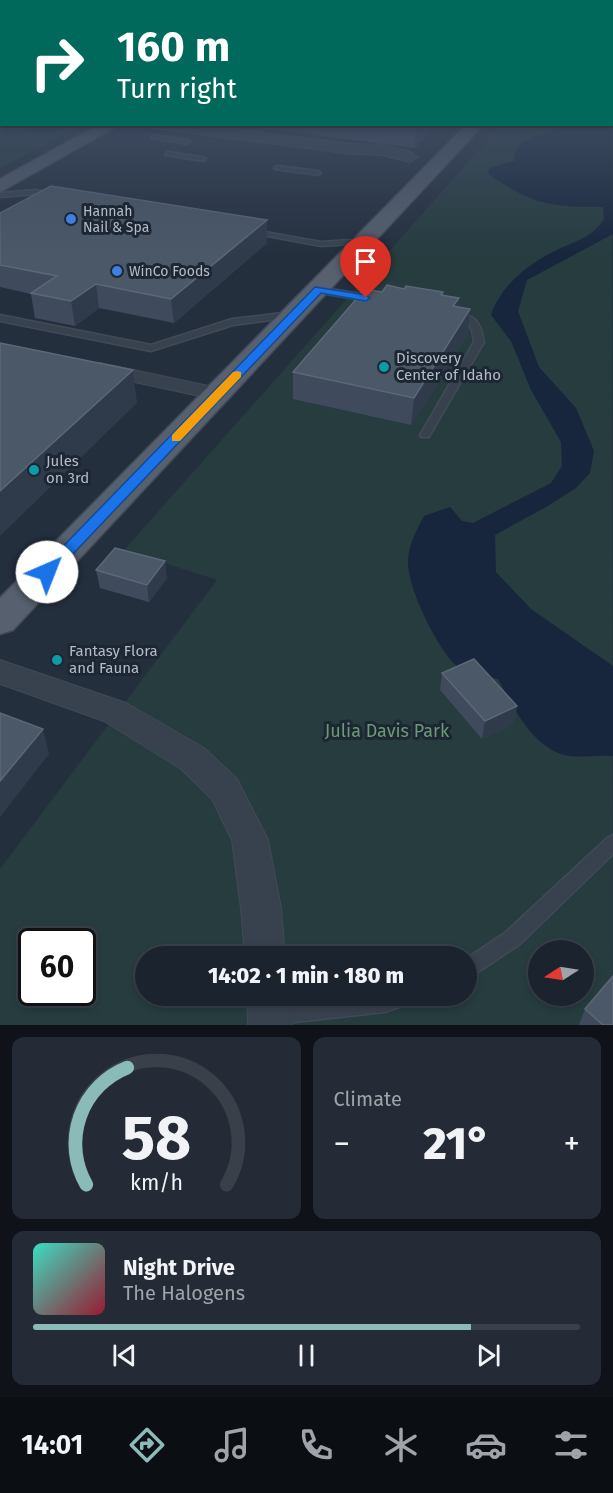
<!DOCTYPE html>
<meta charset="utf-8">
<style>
body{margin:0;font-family:"Fira Sans",sans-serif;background:#242b36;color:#f1f3f6;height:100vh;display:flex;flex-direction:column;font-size:22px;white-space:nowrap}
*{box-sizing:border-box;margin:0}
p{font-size:20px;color:#a0a4aa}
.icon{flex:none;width:33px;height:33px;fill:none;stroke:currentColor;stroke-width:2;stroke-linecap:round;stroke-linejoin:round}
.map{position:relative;height:1025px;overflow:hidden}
.panel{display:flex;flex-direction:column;gap:12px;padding:12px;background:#0f1319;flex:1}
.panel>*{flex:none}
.hud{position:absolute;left:0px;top:0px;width:614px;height:126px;box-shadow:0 3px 9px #0003,0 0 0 2px #39404a;background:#00695c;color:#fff;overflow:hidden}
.needle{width:39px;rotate:258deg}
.tools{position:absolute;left:528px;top:940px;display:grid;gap:12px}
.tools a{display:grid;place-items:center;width:66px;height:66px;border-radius:50%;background:#1b232e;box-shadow:0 3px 9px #0003,0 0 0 2px #39404a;font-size:30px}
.speed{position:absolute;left:18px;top:928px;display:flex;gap:12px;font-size:30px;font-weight:700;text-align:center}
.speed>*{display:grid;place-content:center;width:78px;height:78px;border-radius:50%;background:#1b232e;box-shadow:0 3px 9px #0003,0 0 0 2px #39404a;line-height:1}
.speed .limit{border:3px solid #111;border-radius:9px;background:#fff;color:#111}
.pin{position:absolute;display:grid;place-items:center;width:51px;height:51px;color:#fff;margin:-62px -26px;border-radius:50% 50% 50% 0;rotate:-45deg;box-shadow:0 0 6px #0007}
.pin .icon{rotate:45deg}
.me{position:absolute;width:66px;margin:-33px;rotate:44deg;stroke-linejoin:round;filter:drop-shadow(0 0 4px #0008)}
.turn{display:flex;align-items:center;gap:21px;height:126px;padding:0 18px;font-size:27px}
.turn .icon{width:78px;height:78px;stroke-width:2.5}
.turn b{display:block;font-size:42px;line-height:51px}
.big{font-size:45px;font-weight:800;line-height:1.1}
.panel .tile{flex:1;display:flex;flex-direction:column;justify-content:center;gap:9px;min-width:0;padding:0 21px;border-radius:12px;background:#242b36}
.panel .dial{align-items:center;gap:0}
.dial svg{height:156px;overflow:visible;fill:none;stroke:#39404a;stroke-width:7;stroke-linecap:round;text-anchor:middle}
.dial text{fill:#f1f3f6;stroke:none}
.song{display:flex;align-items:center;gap:18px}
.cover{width:72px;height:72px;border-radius:9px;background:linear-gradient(135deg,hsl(170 70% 55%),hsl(350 70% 35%))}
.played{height:6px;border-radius:3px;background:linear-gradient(90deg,#8bbbb9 80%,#39404a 80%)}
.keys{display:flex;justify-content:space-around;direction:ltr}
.heat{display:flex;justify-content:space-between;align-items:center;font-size:33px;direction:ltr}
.panel .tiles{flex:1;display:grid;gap:12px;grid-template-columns:1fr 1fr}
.tile:last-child{grid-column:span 2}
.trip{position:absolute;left:135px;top:946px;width:342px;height:60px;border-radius:30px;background:#1b232e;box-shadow:0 3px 9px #0003,0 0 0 2px #39404a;font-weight:800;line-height:60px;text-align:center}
.dock{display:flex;height:96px;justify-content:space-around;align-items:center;background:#0b0e12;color:#a0a4aa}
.dock .icon{width:42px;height:42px}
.dock .selected{color:#8bbbb9}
.dock b{font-size:27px;color:#f1f3f6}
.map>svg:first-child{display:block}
</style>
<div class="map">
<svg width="613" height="1025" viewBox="0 0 613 1025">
<rect width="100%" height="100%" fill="#242f3e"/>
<g fill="#263c3f" fill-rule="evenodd">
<path d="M612 112 613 1025H0V869L217 580 124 550 501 125 612 124ZM32 942H82V993H32ZM538 951H584V996H538ZM146 957H466V996H146Z"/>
<polygon points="14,125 24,125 27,127 22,131 51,134 74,125 82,125 0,168 0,129"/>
</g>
<path fill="#17263c" d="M612 112 613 234 527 280 518 311 539 367 576 408 594 451 590 473 576 488 546 507 495 535 496 572 531 609 613 666V756C599 755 573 759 561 754 529 742 513 706 498 679 487 676 467 675 458 667 438 651 406 585 408 559 410 542 416 531 424 516L450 507 462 521 473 523 551 483 562 466 561 442 531 390 511 341 491 315C502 282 533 261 563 247 580 240 594 235 604 219L603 207C584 207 561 207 542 202 527 199 501 183 488 174L489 168 514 161C513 141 536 135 552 132L555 125 612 124Z"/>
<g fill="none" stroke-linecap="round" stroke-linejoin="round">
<g stroke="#414a57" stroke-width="3">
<g id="service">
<polygon points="263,124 271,124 252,137 248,137 248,135"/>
<polygon points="153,135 187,140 190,142 187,144 151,138"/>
<polygon points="167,152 203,157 206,159 203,161 165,155"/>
<polygon points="277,166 318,171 321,173 318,175 275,169 274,168"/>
<polygon points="36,190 57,195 54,197 36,194 0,197 0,193"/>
<polygon points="248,229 321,242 365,239 369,241 365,243 321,246 251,233 248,233"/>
<polygon points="318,287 373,296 377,299 373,302 315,292 315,288"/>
<path d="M455 311C476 317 480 320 484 342L430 435 429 437H421L420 435 474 342C470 316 468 326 451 314Z"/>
<polygon points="291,312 295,315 294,317 233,325 151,351 0,321 0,315 151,345 232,319"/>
<polygon points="613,835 613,854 520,944 466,980 466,959 506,932 607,838"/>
<polygon points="349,996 413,996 410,1003 385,1012 277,1024 270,1021 267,1014 270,1007 277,1004"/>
</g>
</g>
<g stroke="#414a57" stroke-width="2">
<g id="minor">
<polygon points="100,363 218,388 226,389 229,394 226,399 218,400 93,373 90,369 93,365"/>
<polygon points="0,660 126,703 204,748 237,779 268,840 281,908 285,957 245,957 241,908 232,840 212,799 180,768 104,721 0,684"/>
<polygon points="247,996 289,996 292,1025 248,1025"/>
</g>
</g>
<g stroke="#414a57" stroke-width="2">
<polygon id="tertiary" points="146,124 193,124 352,144 382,145 409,151 418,157 410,162 382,155 352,154 153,128"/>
</g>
<g stroke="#414a57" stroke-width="3">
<g id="primary">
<polygon points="100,124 121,124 0,192 0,179"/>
<polygon points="467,124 484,124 13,630 0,634 0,598"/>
</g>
</g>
<use href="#service" fill="#38414e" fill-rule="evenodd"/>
<use href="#minor" fill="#38414e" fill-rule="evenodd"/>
<use href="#tertiary" fill="#38414e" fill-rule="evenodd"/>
<use href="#primary" fill="#56606e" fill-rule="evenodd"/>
</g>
<g fill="#3f4b5c">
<polygon points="232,124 259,124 255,127"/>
<polygon points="268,124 439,124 415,148 268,129"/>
<polygon points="0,213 267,220 267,243 174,323 99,308 75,326 35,318 31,294 0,287"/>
<polygon points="382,292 443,295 459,298 458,307 470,309 468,334 411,425 293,399 293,372"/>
<polygon points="96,570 167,578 149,602 100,588"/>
<polygon points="442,673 514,724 482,739 440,690"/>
<polygon points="585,1009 613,1025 579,1025"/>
</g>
<g fill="#2f3b4b">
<polygon points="417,124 439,124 415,148 416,125"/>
<polygon points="267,220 267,243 174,323 171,299"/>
<polygon points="96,284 99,308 75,326 71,301"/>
<polygon points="459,298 456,323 453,306"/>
<polygon points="470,309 468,334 411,425 414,398"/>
<polygon points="133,370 137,403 0,536 0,491"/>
<polygon points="165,561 167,578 149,602 147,585"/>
<polygon points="517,706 514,724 482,739 485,721"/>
<polygon points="43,729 49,754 0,817 0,781"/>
</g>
<g fill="#4b5868" stroke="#5c6777" stroke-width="1.5">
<polygon points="51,186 267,220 171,299 96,284 71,301 31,293 57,276 0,265 0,213"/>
<polygon points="387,285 404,289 406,286 443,292 441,295 459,298 453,306 470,309 414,398 293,372 365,289 382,292"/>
<polygon points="0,343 133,370 0,491"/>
<polygon points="115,548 165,561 147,585 96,570"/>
<polygon points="474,659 517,706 485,721 442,673"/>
<polygon points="0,713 43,729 0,781"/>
<polygon points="613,976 613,1025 603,1025 585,1009"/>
</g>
<linearGradient id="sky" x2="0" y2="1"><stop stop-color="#141a22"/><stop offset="0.44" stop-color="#3f4d63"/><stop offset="1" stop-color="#3f4d63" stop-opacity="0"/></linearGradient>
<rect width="613" height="255" fill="url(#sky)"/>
<polygon fill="#1a73e8" stroke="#114b97" stroke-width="1.5" points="315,287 366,295 370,298 366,301 321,293 52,576 41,576 39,572 41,569"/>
<polygon fill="#f59e0b" points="237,371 241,372 241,377 180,441 172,441 172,435 233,372"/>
<g fill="#3f7fe0" stroke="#1d2633" stroke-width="2">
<circle cx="71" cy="219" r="6"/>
<circle cx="117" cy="271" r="6"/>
</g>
<g fill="#0f9aa8" stroke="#1d2633" stroke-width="2">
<circle cx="384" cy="367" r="6"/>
<circle cx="34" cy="470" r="6"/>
<circle cx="57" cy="660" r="6"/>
</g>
<g text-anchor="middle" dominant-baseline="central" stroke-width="6" stroke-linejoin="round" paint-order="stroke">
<g font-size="14" fill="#b4bcc9" stroke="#1d2633" text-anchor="start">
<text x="83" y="211">Hannah<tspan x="83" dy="16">Nail &amp; Spa</tspan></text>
<text x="129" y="271">WinCo Foods</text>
</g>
<g font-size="15" fill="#b4bcc9" stroke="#1d2633" text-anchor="start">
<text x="396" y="358">Discovery<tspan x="396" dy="17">Center of Idaho</tspan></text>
<text x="46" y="461">Jules<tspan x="46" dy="17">on 3rd</tspan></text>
<text x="69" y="651">Fantasy Flora<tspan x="69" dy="17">and Fauna</tspan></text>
</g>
<g font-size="18" fill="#6b9a76" stroke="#1d2633">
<text x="387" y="731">Julia Davis Park</text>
</g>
</g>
</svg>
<div class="tools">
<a><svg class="needle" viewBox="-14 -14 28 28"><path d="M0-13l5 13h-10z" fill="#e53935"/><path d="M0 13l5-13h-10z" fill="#a0a4aa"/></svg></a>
</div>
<div class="speed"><div class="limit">60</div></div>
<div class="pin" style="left:366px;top:298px;background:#d93025"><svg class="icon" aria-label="arrive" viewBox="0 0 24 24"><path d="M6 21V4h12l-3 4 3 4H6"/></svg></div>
<svg class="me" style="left:47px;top:572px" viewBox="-20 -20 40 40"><circle r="19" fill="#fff"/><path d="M0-13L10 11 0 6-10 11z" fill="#1a73e8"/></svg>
<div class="trip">14:02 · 1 min · 180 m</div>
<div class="hud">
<div class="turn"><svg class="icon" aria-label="right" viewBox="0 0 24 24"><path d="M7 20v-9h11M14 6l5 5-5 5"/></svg><div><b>160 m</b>Turn right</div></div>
</div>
</div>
<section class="panel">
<div class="tiles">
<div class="tile dial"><svg viewBox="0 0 100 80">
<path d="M14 69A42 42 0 1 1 86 69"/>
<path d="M14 69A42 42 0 0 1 35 9" stroke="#8bbbb9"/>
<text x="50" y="56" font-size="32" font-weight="700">58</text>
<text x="50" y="72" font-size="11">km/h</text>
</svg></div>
<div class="tile"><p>Climate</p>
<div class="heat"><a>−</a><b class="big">21°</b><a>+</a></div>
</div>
<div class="tile">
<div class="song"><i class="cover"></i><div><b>Night Drive</b><p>The Halogens</p></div></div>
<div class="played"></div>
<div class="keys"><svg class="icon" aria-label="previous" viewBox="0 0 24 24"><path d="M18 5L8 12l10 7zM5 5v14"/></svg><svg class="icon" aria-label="pause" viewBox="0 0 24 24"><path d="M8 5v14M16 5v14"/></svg><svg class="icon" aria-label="next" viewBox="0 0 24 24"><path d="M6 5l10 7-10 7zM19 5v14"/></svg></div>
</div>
</div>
</section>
<nav class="dock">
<b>14:01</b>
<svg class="icon selected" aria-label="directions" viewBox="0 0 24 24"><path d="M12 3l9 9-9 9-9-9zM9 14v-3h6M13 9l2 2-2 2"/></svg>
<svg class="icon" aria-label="music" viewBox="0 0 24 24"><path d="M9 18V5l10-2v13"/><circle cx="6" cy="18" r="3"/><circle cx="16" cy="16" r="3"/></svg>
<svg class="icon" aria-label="phone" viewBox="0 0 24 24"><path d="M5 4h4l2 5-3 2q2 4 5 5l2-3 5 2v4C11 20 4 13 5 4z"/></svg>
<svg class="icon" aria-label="climate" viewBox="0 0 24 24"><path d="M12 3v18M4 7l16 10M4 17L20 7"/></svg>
<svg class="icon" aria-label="car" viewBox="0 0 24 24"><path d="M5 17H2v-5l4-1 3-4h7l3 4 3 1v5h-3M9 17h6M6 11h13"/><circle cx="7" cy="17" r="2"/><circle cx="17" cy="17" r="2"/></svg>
<svg class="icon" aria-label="filters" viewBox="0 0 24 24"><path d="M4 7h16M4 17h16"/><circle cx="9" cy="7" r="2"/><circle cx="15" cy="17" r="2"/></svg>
</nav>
